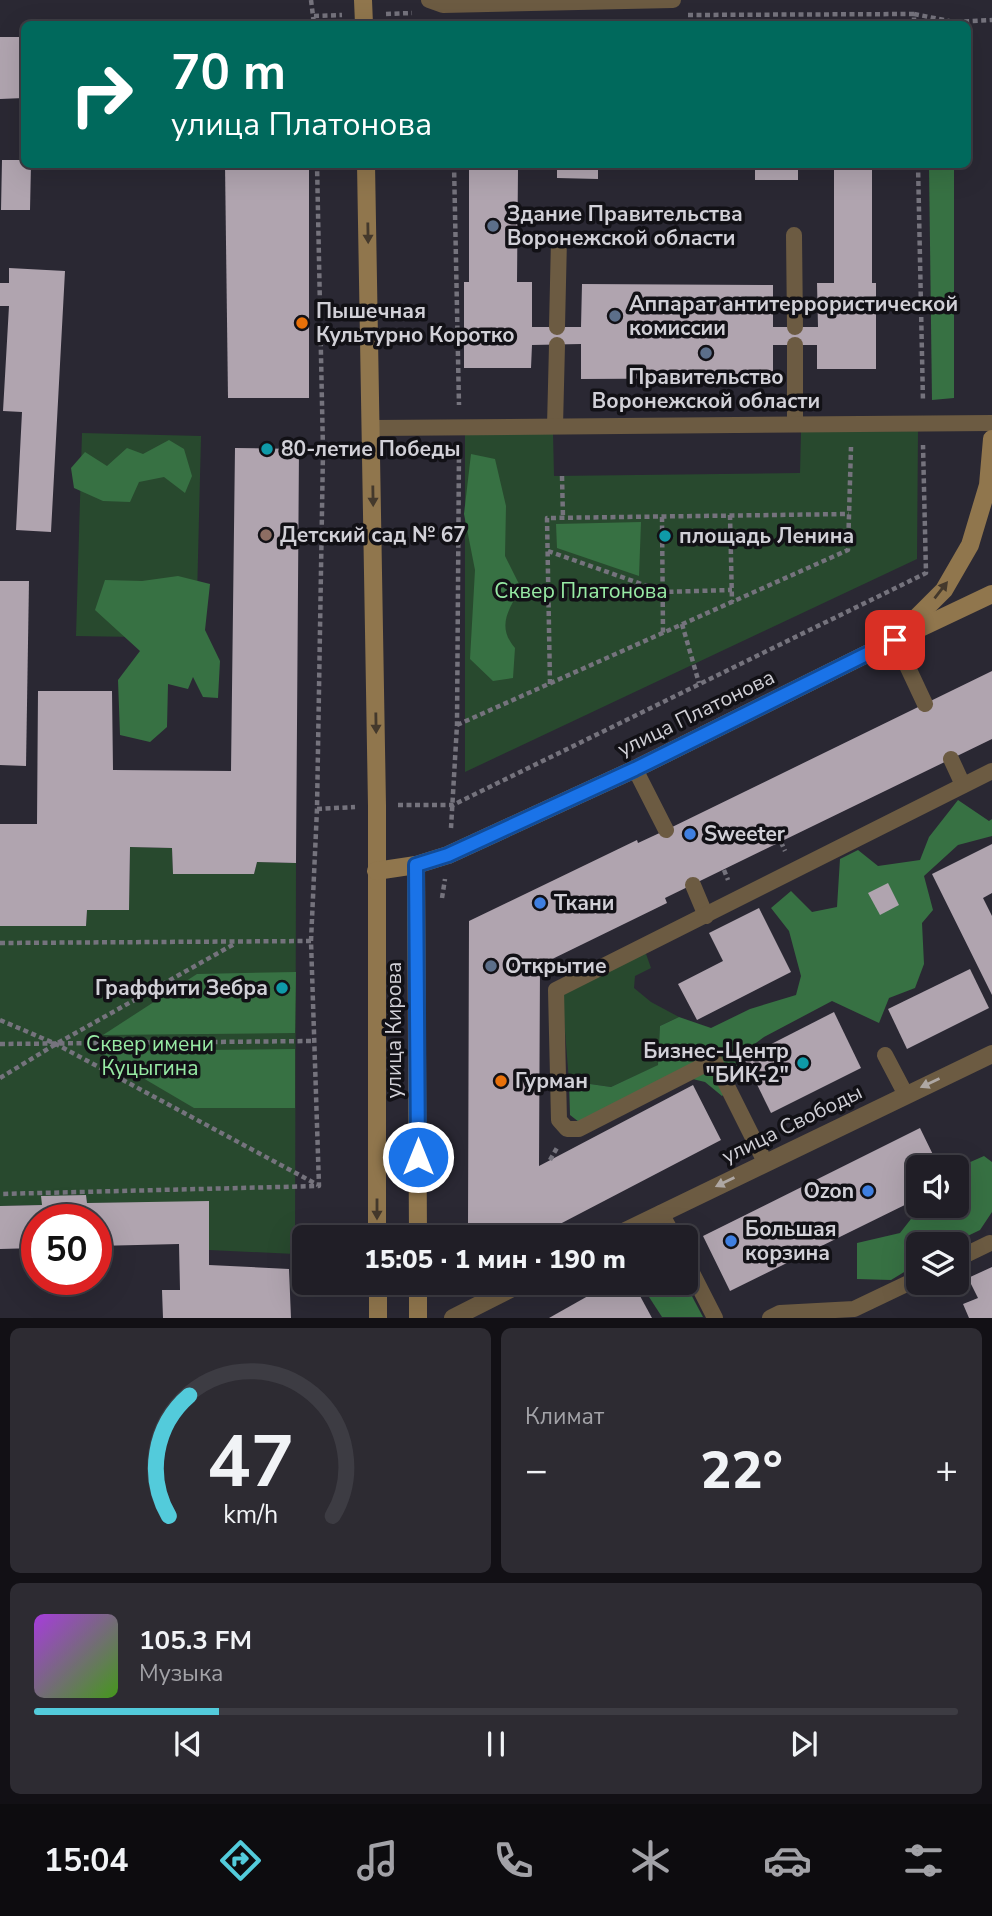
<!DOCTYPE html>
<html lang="ru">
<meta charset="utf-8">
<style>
body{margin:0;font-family:"Nunito Sans",sans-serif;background:#2d2b32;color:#f1f3f6;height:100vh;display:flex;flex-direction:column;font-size:26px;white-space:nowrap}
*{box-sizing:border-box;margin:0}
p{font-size:23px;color:#a2a2a7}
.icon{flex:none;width:38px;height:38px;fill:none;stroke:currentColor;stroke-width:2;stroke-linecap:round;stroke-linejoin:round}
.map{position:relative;height:1318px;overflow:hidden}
.drawer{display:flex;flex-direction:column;gap:10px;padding:10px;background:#121015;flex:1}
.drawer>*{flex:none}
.hud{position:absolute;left:21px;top:21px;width:950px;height:147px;border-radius:10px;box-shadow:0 7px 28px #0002,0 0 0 2px #3d3c43;background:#00695c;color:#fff;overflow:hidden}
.controls{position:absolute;left:906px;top:1155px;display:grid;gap:14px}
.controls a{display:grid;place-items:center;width:63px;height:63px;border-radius:10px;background:#201e26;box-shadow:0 7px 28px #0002,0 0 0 2px #3d3c43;font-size:35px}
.speed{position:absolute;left:21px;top:1204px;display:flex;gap:14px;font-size:35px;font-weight:700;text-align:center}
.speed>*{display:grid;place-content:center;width:91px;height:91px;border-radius:50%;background:#201e26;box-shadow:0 7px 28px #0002,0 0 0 2px #3d3c43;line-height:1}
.speed .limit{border:10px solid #d22;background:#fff;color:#111}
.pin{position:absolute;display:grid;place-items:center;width:60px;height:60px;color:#fff;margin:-30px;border-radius:14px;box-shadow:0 4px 10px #0006}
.me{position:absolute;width:77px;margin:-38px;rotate:0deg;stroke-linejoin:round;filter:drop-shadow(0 0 5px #0008)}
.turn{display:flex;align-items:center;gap:24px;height:147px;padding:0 35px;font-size:32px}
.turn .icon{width:91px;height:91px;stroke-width:2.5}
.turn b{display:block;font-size:49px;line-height:60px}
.big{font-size:52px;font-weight:800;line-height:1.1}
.drawer .card{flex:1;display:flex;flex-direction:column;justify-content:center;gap:10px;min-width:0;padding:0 24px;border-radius:10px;background:#2d2b32}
.drawer .dial{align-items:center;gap:0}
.dial svg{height:182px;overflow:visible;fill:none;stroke:#3d3c43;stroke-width:7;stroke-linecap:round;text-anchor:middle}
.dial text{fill:#f1f3f6;stroke:none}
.song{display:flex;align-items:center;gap:21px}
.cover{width:84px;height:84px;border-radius:10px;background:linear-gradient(135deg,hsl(280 70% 55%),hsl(100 70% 35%))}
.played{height:7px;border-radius:4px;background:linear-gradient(90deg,#53cbdb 20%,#3d3c43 20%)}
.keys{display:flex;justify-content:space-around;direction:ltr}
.heat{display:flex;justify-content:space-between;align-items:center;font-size:38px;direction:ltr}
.drawer .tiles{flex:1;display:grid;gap:10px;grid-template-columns:1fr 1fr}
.card:last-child{grid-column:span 2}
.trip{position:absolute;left:292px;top:1225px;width:406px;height:70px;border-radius:10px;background:#201e26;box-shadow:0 7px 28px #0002,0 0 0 2px #3d3c43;font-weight:800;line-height:70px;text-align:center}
.dock{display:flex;height:112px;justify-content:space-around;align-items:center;background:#0d0c0f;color:#a2a2a7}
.dock .icon{width:49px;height:49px}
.dock .on{color:#53cbdb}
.dock b{font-size:32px;color:#f1f3f6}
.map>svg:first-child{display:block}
</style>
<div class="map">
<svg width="992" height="1318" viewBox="0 0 992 1318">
<rect width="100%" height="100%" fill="#2a2833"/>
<g fill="#28492e">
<polygon points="918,431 917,559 465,772 465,434 553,433 554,476 800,473 801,432"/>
<polygon points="82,433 201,436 196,638 76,636"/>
<polygon points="130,847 172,848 173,874 254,874 257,862 296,863 295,1254 209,1250 209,1202 87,1203 86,1195 42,1197 42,1205 0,1206 0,926 86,926 87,910 129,910"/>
<polygon points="645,951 651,968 635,976 634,988 651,1002 679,1017 660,1026 659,1065 611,1087 569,1081 562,994"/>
</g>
<g fill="#377143">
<polygon points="929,165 954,165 954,398 932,400"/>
<polygon points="169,440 184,449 192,476 185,493 164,477 139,482 130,502 103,501 74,488 71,468 85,452 107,466 127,448 143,454"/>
<path d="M471 454 495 459 506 506 505 556 521 588C509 609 496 626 515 648L513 678 493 681 470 659 475 570 464 514Z"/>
<polygon points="641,522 639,576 557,548 556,524"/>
<polygon points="178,576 210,584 205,630 220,661 218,698 203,697 193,677 188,689 168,684 167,727 150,742 120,735 118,680 140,651 95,610 105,580 142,581"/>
<polygon points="958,800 989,821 992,819 992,836 958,845 924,876 933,910 922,923 924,964 915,988 889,998 879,1023 832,1001 764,1037 737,1057 737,1082 722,1096 705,1082 676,1075 579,1122 570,1115 569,1081 611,1087 658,1065 660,1026 679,1017 711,1028 750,1009 796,995 801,976 789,931 771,908 791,891 812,912 837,907 840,859 858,850 878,866 920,860 929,837"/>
<polygon points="296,972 295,1033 103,1035 197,974"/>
<polygon points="295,1049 295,1108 194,1108 97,1051"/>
<polygon points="984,1156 992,1162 992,1212 980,1230 951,1244 919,1244 919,1263 891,1280 857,1279 857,1243 900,1233 918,1210 929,1206 957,1206 959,1167"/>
<polygon points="640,1283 685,1283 703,1317 662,1317"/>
</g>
<g fill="#b0a4af">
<polygon points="0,37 24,37 24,98 0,99"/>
<polygon points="2,160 24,160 24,164 31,164 30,210 1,210"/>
<polygon points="225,164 309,164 309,398 228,398"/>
<polygon points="464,164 534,164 534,170 518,170 517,282 532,282 532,327 581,327 582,284 773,285 773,327 818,327 817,283 834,283 834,168 818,168 818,164 876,164 876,168 872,168 872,283 876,283 876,369 817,369 817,345 773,345 773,378 581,379 581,344 532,345 531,368 464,368 464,282 469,282 469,170 464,170"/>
<polygon points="557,164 598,164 598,179 557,178"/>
<rect x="755" y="164" width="43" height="16"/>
<polygon points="9,268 65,271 51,532 16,530 22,412 3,411 9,306 0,306 0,283 9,283"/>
<polygon points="235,448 299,449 296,863 257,862 254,874 173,874 172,848 130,847 129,910 87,910 86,926 0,926 0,824 37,824 38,691 112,691 113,770 231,771"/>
<polygon points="0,581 29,581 26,766 0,765"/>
<polygon points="992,671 992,739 665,898 667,903 540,965 539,1166 693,1085 721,1140 535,1237 485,1237 468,1229 469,921 637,840 638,843 666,830"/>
<polygon points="992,844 992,893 983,898 992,916 992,995 932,874"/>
<polygon points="888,883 899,905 880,915 868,893"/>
<polygon points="759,908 791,972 697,1020 678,984 723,961 709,933"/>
<polygon points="970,969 989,1008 907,1049 888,1009"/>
<polygon points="834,1012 861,1068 771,1113 744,1058"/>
<polygon points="920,1128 939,1167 919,1167 919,1198 730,1291 703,1236"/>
<polygon points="86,1195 87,1203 209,1201 209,1265 289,1269 291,1318 163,1318 162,1290 180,1290 179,1244 96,1246 96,1220 37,1220 37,1248 0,1249 0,1206 42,1205 41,1196"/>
<polygon points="992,1267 992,1318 969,1318 963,1304 978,1298 968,1278"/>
<polygon points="611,1283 633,1283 652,1318 549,1318"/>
</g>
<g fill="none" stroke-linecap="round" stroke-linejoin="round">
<g stroke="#75737d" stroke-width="4.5" stroke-dasharray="5 3.5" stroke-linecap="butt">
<polyline points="311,0 314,24"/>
<polyline points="386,14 412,13"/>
<polyline points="914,14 954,22 992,20"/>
<polyline points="688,15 914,14 914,24"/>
<polyline points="314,16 342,15"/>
<polyline points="454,164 459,405"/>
<polyline points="918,164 923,402"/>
<polyline points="562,476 563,518"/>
<polyline points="730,515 732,602"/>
<polyline points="662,517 663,633"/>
<polyline points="548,551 664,592 732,590"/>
<polyline points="682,624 699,683"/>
<polyline points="550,684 547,518 849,514"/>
<polyline points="457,725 848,550 851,447"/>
<polyline points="398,805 453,805 926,573 923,445"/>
<polyline points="317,809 355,807"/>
<polyline points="451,828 457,725 459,449"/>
<polyline points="781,842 785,851"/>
<polyline points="724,870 728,880"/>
<polyline points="442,898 445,879"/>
<polyline points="311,941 317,809 323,451 317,164"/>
<polyline points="0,943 311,941 319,1186 0,1194"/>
<polyline points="0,1020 56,1044 318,1185"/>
<polyline points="0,1044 314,1041"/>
<polyline points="0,1078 56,1044 236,943"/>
<polyline points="550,1160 558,1146"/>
</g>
<g stroke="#6c5b42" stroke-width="16">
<polyline points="429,0 443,5 673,0"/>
<polyline points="794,235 795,327"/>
<polyline points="557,327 559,239"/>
<polyline points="795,345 795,424"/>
<polyline points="555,426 557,345"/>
<polyline points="372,428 992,423"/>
<polyline points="895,640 925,704"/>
<polyline points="951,759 963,785"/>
<polyline points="635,769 666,830"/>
<polyline points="693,885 706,916"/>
<polyline points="885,1055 906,1095"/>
<polyline points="765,1162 714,1060 579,1129 567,1129 559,1120 556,990 992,771"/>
<polyline points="661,1213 674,1237"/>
<polyline points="957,1259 990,1243"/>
<polyline points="686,1261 715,1318"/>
<polyline points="770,1318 780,1313 854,1309 919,1278"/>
</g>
<g stroke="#6c5b42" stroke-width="18">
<polyline points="613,1237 992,1054"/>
<polyline points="453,1318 522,1283"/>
</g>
<g stroke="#90764d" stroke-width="18">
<polyline points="363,0 364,24"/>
<polyline points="366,164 377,806 377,1237"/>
<polyline points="904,630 944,590 970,545 988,485 992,439"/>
<polyline points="416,865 418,1237"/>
<polyline points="376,871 416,865 448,855 635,769 895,640 992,594"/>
<polyline points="378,1283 378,1318"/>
<polyline points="418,1283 418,1318"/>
</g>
</g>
<defs><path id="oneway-solid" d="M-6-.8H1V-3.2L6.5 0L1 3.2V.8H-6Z" transform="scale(1.75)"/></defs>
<g fill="#44392c">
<use href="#oneway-solid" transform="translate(368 233) rotate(89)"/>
<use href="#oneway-solid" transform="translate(373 496) rotate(89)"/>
<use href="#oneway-solid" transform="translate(941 590) rotate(-52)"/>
<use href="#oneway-solid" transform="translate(376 723) rotate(89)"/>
<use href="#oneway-solid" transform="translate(377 1209) rotate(90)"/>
</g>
<g fill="#aea7a3">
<use href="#oneway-solid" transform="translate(930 1083) rotate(155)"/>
<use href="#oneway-solid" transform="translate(725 1182) rotate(154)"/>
</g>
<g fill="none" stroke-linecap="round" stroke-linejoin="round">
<g stroke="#114b97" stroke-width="18">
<polyline id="route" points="418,1157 416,865 448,855 635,769 895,640"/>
</g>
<use href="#route" stroke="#1a73e8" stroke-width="12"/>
</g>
<g fill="#5c6f8a" stroke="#121116" stroke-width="2.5">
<circle cx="493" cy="226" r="7"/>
<circle cx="615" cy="316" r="7"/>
<circle cx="706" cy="353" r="7"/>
<circle cx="491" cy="966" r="7"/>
</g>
<g fill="#e8710a" stroke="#121116" stroke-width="2.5">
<circle cx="302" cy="323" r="7"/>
<circle cx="501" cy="1081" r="7"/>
</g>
<g fill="#0f9aa8" stroke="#121116" stroke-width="2.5">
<circle cx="267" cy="449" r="7"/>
<circle cx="665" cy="536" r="7"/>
<circle cx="282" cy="988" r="7"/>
<circle cx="803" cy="1063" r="7"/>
</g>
<circle fill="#8d6e63" stroke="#121116" stroke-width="2.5" cx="266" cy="535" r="7"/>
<g fill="#3f7fe0" stroke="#121116" stroke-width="2.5">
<circle cx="690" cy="834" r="7"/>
<circle cx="540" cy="903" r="7"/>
<circle cx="868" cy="1191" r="7"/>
<circle cx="731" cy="1241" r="7"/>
</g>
<g text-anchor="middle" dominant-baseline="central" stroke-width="7" stroke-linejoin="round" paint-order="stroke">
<g font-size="21" font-weight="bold" fill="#d1d0d7" stroke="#121116" text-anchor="start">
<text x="507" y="214">Здание Правительства<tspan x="507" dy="24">Воронежской области</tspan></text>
<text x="629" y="304">Аппарат антитеррористической<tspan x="629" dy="24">комиссии</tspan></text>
<text x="316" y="311">Пышечная<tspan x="316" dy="24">Культурно Коротко</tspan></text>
<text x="706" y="377" text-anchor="middle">Правительство<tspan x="706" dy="24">Воронежской области</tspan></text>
<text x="281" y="449">80-летие Победы</text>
<text x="280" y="535">Детский сад № 67</text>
<text x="679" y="536">площадь Ленина</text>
<text x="704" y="834">Sweeter</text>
<text x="554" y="903">Ткани</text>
<text x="505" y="966">Открытие</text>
<text x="268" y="988" text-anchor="end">Граффити Зебра</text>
<text x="789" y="1051" text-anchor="end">Бизнес-Центр<tspan x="789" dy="24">"БИК-2"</tspan></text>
<text x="515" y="1081">Гурман</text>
<text x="854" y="1191" text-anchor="end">Ozon</text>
<text x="745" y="1229">Большая<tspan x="745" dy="24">корзина</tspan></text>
</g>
<g font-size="21" fill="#98eba5" stroke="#121116">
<text x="581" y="591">Сквер Платонова</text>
<text x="150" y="1044">Сквер имени<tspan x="150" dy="24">Куцыгина</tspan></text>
</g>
<g font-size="21" fill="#d1d0d7" stroke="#121116">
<text transform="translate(696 713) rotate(-26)">улица Платонова</text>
<text transform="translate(394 1030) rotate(-90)">улица Кирова</text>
<text transform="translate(792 1124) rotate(-26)">улица Свободы</text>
</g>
</g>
</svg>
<div class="controls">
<a><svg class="icon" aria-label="sound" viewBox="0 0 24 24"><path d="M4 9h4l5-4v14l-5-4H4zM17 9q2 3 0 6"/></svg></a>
<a><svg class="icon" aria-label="layers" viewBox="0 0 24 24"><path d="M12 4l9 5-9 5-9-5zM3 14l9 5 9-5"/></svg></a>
</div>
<div class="speed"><div class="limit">50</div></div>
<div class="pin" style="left:895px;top:640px;background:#d93025"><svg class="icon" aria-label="arrive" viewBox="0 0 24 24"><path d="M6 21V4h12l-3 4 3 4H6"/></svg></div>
<svg class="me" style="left:418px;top:1157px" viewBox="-20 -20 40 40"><circle r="17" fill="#1a73e8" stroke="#fff" stroke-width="3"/><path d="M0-11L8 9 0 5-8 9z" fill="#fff"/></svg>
<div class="trip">15:05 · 1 мин · 190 m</div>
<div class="hud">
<div class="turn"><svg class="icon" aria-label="right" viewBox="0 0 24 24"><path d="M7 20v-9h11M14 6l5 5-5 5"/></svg><div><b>70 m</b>улица Платонова</div></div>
</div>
</div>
<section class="drawer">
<div class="tiles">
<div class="card dial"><svg viewBox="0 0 100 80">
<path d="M14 69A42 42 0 1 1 86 69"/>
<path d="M14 69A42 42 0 0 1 23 16" stroke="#53cbdb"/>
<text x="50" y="56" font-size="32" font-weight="700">47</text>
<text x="50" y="72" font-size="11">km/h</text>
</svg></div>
<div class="card"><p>Климат</p>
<div class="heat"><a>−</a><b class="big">22°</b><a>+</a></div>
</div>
<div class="card">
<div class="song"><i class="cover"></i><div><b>105.3 FM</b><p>Музыка</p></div></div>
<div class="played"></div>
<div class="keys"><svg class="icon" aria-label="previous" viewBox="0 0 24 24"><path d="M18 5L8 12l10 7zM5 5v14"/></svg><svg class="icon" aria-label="pause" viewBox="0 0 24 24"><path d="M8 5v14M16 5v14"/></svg><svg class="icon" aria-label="next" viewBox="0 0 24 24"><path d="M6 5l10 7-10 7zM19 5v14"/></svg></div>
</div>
</div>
</section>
<nav class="dock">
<b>15:04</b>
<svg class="icon on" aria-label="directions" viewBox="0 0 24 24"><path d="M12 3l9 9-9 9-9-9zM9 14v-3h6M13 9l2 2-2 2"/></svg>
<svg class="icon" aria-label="music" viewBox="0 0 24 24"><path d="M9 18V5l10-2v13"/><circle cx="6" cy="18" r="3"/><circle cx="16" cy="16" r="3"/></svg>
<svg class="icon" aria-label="phone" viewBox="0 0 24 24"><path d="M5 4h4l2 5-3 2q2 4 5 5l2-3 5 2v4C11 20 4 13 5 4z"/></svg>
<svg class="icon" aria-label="climate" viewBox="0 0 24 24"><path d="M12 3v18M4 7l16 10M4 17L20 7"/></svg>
<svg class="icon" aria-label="car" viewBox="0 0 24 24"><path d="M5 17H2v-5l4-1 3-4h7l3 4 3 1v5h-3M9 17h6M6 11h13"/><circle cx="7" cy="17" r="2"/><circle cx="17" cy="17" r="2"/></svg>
<svg class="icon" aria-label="filters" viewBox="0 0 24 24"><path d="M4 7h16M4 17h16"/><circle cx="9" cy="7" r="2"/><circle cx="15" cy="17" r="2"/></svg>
</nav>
